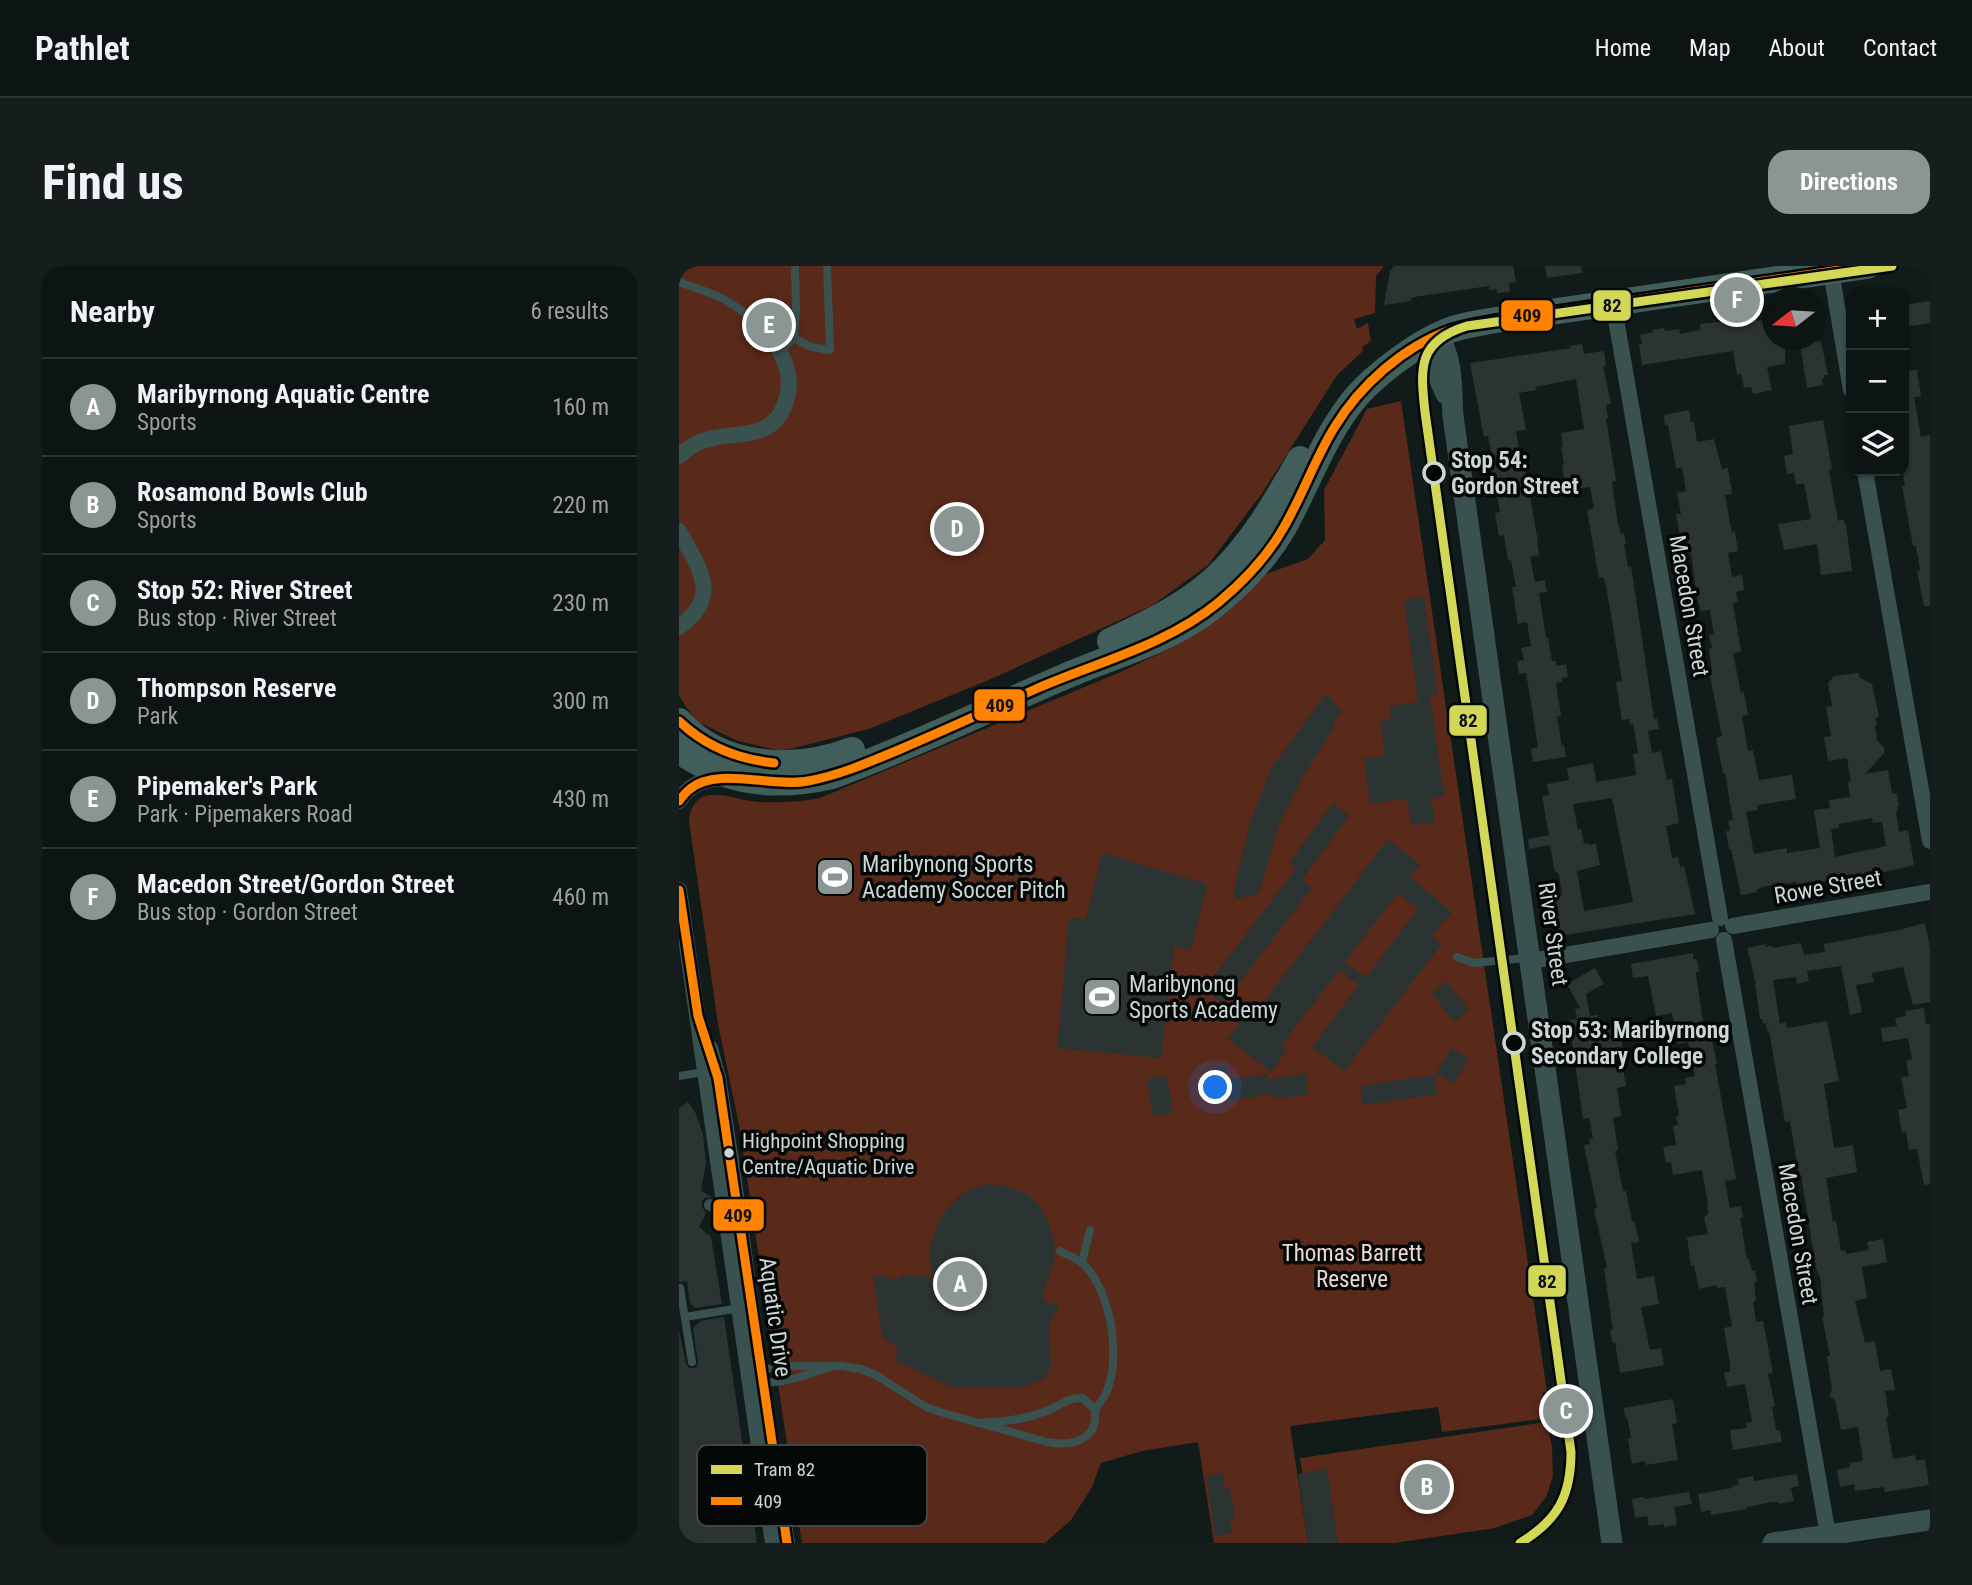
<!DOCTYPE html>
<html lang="en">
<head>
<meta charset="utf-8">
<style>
	:root { --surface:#0d1514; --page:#161e1d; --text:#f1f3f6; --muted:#9a9fa0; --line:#2d3434; --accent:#8a9594 }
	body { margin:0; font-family:"Roboto Condensed",sans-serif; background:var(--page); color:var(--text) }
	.controls { position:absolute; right:21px; top:21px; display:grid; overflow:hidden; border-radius:14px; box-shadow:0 2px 5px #0004 }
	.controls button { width:63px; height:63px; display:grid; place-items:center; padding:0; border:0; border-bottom:2px solid var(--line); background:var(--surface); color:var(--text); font:35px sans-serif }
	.compass { position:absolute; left:1083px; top:21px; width:63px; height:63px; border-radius:50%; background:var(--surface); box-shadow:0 2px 5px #0004; rotate:253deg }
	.you { position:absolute; left:537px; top:822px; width:24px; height:24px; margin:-18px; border:5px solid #fff; border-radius:50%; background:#1a73e8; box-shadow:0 0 0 10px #1a73e833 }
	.badge { display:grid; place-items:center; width:46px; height:46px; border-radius:50%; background:var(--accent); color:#fff; font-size:23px; font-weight:700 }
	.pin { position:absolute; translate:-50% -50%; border:4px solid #fff; box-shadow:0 2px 7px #0006 }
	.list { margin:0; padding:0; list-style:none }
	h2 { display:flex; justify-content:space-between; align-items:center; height:91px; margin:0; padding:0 28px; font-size:30px }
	h2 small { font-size:23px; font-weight:400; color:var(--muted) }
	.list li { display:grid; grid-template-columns:46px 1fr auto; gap:21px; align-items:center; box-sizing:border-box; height:98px; padding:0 28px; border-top:2px solid var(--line) }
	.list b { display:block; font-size:26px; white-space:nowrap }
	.list p { margin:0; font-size:23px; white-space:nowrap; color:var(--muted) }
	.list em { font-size:23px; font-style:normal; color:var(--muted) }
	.icon { flex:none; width:38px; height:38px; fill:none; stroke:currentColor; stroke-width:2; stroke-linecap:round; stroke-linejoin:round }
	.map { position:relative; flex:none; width:1251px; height:1277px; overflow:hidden; border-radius:21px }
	header { display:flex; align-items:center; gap:42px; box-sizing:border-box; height:98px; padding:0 35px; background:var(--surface); border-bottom:2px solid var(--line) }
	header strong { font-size:33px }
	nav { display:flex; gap:38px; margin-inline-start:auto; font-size:24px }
	.intro { display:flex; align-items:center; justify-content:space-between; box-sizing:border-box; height:168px; padding:0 42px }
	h1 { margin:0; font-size:49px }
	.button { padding:18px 32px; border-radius:21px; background:var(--accent); color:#fff; font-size:24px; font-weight:700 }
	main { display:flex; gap:42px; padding:0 42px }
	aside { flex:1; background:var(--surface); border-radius:21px; box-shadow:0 2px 5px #0004 }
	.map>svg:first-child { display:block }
	.green { fill:#59291a }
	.building { fill:#2b3433; fill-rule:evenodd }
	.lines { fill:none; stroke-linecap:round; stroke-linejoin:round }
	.service { stroke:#395250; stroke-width:8 }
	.pedestrian { stroke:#395250; stroke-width:12 }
	.minor { stroke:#395250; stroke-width:16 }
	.tertiary { stroke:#395250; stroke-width:21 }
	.primary { stroke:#415e5b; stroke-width:26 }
	.bus-1-casing { stroke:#030807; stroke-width:14 }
	.bus-1 { stroke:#ff8200; stroke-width:9 }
	.tram-1-casing { stroke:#030807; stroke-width:14 }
	.tram-1 { stroke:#d2d755; stroke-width:9 }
	.stop-dot { fill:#030807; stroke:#cbd6d5; stroke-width:3.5 }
	.bus-dot { fill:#cbd6d5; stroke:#030807; stroke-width:2.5 }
	.labels { text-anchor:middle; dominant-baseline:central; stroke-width:7; stroke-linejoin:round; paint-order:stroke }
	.bus-label { font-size:21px; fill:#cbd6d5; stroke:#030807; text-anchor:start }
	.stop-label { font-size:23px; font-weight:bold; fill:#cbd6d5; stroke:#030807; text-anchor:start }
	.street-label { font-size:23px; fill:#cbd6d5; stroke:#030807 }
	.poi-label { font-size:23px; fill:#cbd6d5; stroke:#030807; text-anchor:start }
	.park-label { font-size:23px; fill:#efd7d0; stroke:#030807 }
	.key { fill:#030807; stroke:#3f4645; stroke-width:2 }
	.key-label { font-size:19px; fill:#cbd6d5 }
	.line-badge { stroke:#030807; stroke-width:2.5 }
	.pale-badge-label { font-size:19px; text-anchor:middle; font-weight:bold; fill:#111 }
</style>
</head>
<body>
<header>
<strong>Pathlet</strong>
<nav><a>Home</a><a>Map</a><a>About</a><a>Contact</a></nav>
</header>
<div class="intro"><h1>Find us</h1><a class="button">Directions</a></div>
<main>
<aside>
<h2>Nearby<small>6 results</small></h2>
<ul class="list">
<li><span class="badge">A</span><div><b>Maribyrnong Aquatic Centre</b><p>Sports</p></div><em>160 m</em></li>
<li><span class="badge">B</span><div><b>Rosamond Bowls Club</b><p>Sports</p></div><em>220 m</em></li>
<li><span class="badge">C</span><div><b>Stop 52: River Street</b><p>Bus stop · River Street</p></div><em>230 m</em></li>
<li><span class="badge">D</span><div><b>Thompson Reserve</b><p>Park</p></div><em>300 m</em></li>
<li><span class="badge">E</span><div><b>Pipemaker's Park</b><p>Park · Pipemakers Road</p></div><em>430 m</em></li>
<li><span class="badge">F</span><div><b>Macedon Street/Gordon Street</b><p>Bus stop · Gordon Street</p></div><em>460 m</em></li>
</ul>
</aside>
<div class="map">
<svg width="1251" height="1277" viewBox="0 0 1251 1277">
	<rect width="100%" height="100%" fill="#111c1a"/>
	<g class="green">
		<path d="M0 0H705L697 10 696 47 675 53 678 63 689 57 692 75 683 81 684 85 658 109 584 226 529 299 474 339 312 413 190 463 103 485 59 475 17 455 0 430Z"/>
		<path d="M722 135 868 1126 863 1127 871 1152 763 1166 759 1141 611 1160 629 1277H535L519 1176 463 1185 422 1197 413 1221 392 1254 366 1277H123L60 859 39 758 10 555C11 546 13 537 22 532 37 523 63 536 81 536 101 537 121 536 141 532L444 405 492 382 516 369 537 353 587 308 629 293 646 274 645 224 688 143Z"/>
		<path d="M868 1156 873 1181 874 1210 867 1231 853 1249 816 1262 716 1277H634L621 1192Z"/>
	</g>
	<g class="building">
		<path d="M715 0H834L837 16 830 17 831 26 818 27V23L810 24V20L735 31 732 33V35L705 39 711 5Z"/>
		<path d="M866 0H902L903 7 868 12Z"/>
		<path d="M1251 35V57L1225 61V39Z"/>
		<path d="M1071 48 1072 52 1077 51 1078 55 1094 52V74H1106V98L1088 101 1093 124 1074 128 1072 121 1065 122 1062 108 1058 109 1054 85 963 99 960 78H963L961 69 974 66V64L985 62 986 65 1000 63 1001 68 1022 64 1021 58 1055 54 1054 51Z"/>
		<path d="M1142 75 1149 109H1145V112L1143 113 1144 119 1128 122 1121 78Z"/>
		<path d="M903 78 905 88 925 85 927 99 924 100 932 138 927 139 929 152H927L937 215 933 216 939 258 942 268 945 267 947 278H945L949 301 952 300 972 433 975 453 978 452 980 463 969 465 973 487 982 485 988 514 993 513 1000 557 987 560 993 592 999 591 1001 601 1005 600 1016 648 880 670 873 631 883 629 880 608 878 606H876L871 579 850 583 849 573 870 569 863 530 870 529 868 518 890 514 888 502 914 497 917 516 957 509 954 488 959 487 954 457 951 458 950 453 943 454 937 416 943 415 933 355 926 315 924 311 920 312 908 244 915 242 911 221 887 224 883 199H885L882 181H884L882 167 905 163 897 113 856 121 857 124 840 127 847 164 837 165 844 206H847L859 276H858L860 289 851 291 856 316 866 314 868 326 860 327 867 372H869L873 395H877L878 400 887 398 889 411 883 412V416L877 417 882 450 878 451 883 480 885 479 887 491 854 496 852 483 859 481 850 424 847 407 840 408 838 395 845 394 842 382 852 380 848 356 839 358 833 321H837L832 294H829L825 269 820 270 816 247 821 246 812 196 814 195 809 170 805 171 791 97 892 82 891 80ZM933 532 954 636 905 645 898 605 921 599 917 578 910 579 909 577 905 578 902 563 899 564 894 538Z"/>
		<path d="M1225 104H1238L1242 130 1235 131 1242 171 1251 169V340H1245L1238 305 1241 304 1237 280H1234L1223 220H1226L1224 207Z"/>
		<path d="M1010 144 1012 156H1015L1018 176 1035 173 1043 203 1049 202 1053 228 1046 229 1053 267 1056 266 1059 285 1049 287 1053 311 1063 309 1065 324 1057 326 1059 336 1054 337 1062 386 1054 387 1062 427 1065 426 1069 449 1063 450 1069 485 1074 484 1080 514 1113 509 1117 533 1078 539 1079 544 1067 546 1075 588 1108 582V587L1141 582 1135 544 1151 542 1150 534 1171 531 1169 516H1172L1168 492 1149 495 1145 471 1152 470 1147 441 1153 440 1149 417 1155 410 1180 407V411L1193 418 1200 451 1196 452 1198 459H1196L1198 475 1205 481V487L1186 508 1209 504 1213 527 1218 528 1220 540 1218 541 1219 545H1217L1220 566 1229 564 1235 599 1206 606 1184 610V608L1151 615 1118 619 1117 616 1082 621 1083 622 1078 623V626L1062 629 1052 583H1050L1047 565H1051L1049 555 1054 554 1046 507 1044 508 1037 472 1043 470 1030 405 1033 404 1030 383 1033 382 1030 369H1035L1031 344 1022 345 1018 332 1012 287 1009 288 1007 270 1001 271 997 248H1002L998 227 1007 225 1003 201 997 202 989 159H986L985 149ZM1193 552 1194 557 1203 556 1207 580 1156 591 1152 563 1160 562V558Z"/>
		<path d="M1144 154 1153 203 1150 204 1159 255 1164 253 1167 259 1173 305 1142 309 1138 278 1105 284 1099 258 1132 253 1125 217 1117 219 1115 207 1108 208 1105 190 1114 188 1110 160Z"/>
		<path d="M745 331 759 428 751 429 765 530 752 532 756 556 732 559 728 533 691 538 685 492 706 490 701 455 712 454 711 440 739 436 725 334Z"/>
		<path d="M645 430 652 431 656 439 663 444 653 458 656 460 624 510 600 558 580 627 559 633 554 627 572 554 592 503Z"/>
		<path d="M654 537 670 550 623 614 633 622 544 738 525 723 617 603 610 597Z"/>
		<path d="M709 573 741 598 731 611 773 646 753 670 763 678 665 805 633 781 680 719 660 704 602 780 608 784 592 806 549 773 565 751 570 755ZM719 627 739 643 687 711 666 696Z"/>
		<path d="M423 587 528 618 512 684 495 680 482 792 378 782 390 652 407 653Z"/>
		<path d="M1246 657 1251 682V736L1234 739 1224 701 1193 707 1195 716 1177 719 1183 746 1171 749 1162 700 1128 705 1130 715 1118 718 1117 711 1094 714 1101 758 1107 756 1108 762 1148 755 1160 815 1145 818 1155 882 1174 879 1178 906 1147 912 1154 956 1157 955 1162 985 1166 984 1167 988 1190 984 1188 976 1204 973 1208 996 1183 1001 1188 1032 1176 1035 1186 1077 1196 1075 1201 1105 1212 1103 1216 1124 1206 1125 1210 1151H1207L1214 1193 1236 1189 1237 1195 1246 1193 1250 1219 1206 1226 1205 1221 1176 1225 1175 1218 1161 1221 1158 1204 1171 1201V1197L1184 1195 1179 1161 1162 1164 1156 1134 1150 1130 1153 1124 1148 1090H1151L1143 1051H1145L1141 1009H1140L1137 1002 1122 909 1120 910 1111 855 1106 856 1090 765H1088L1087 757 1084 758 1083 753H1081L1076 718H1077L1068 682 1087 678V681L1093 680 1094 682 1122 677 1125 689 1146 686 1145 678 1220 664Z"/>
		<path d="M1014 687V693H1018L1020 705 1017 706V709L1025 762 1030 761 1038 797 1036 798 1037 804 1057 913 1046 915 1051 942 1062 940 1064 951 1061 952 1068 993H1070L1073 1005H1076L1078 1016H1075L1077 1035 1074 1036 1077 1056 1084 1055 1094 1107 1089 1108 1096 1140 1093 1141 1097 1164H1101L1103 1176 1054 1184 1051 1164 1068 1162 1067 1157 1073 1156 1066 1118 1048 1121 1045 1106H1051V1098L1045 1062 1053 1060 1046 1021 1038 1022V1019L1020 1023 1015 999 1012 1000 1008 971 1029 968 1025 952 1029 947 1028 939H1029L1023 904 994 909 992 896 987 897 984 881 997 879 994 860 999 859 997 850H1000L995 820 1007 818 1006 812 1016 810 1009 776 999 778 993 747 977 750 969 710 954 712 952 698Z"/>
		<path d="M916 702 925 718 907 728 911 750 919 749 921 763 940 760 944 785 941 786 947 820 938 822 942 850 934 852 939 884 936 885 944 925H947L953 955 956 957 960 976 952 977 958 1013 975 1010 980 1038 962 1041 971 1084 982 1082 985 1099 941 1107 936 1076H933L931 1064H934L925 1003 928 1002 915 943 918 942 905 879 911 878 910 873 914 872 910 852 904 853 890 754 898 753 896 743 901 742 888 718Z"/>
		<path d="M768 715 790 744 775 756 753 727Z"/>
		<path d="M1245 742 1247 758H1251V918L1245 919 1238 883 1230 884 1227 866 1223 867 1219 844 1228 842 1222 811 1230 810 1227 795 1233 793 1229 772 1204 776 1202 762 1218 760 1216 752 1227 750 1226 745Z"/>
		<path d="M773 782 790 793 774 818 757 807Z"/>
		<path d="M547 801 548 814 590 808 585 814 627 808 630 828 595 833 594 828 530 837 526 804Z"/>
		<path d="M756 809 758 828 684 839 681 820Z"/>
		<path d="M488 810 494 847 474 850 468 813Z"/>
		<path d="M9 836 16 846 24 868 27 897 22 925 34 931 26 932 23 935V941L27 947 20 961 32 971 43 1038 17 1042 11 1038 8 1015 0 1016V842Z"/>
		<path d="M309 918 328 920 349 929 360 939 369 955 375 973 376 989 372 1006 365 1023V1035L380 1040 370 1060 372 1102 365 1113 343 1121 275 1122 216 1094 219 1083 203 1070 194 1008 218 1014 220 1009 254 1011 251 994V980L260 955 269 942 282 928 294 922Z"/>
		<path d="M45 1051 78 1277H0V1064L7 1098 10 1102H15L18 1101 19 1096 14 1062 21 1055Z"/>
		<path d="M994 1133 998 1157 993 1158 999 1194 967 1199 966 1195 953 1198 949 1173 952 1172 949 1154 946 1150 945 1142Z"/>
		<path d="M648 1203 659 1277H629L619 1208Z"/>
		<path d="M544 1207 546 1223 551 1222 556 1254H551L553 1267 536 1270 527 1210Z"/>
		<path d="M1118 1208 1120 1220 1112 1222 1115 1235 1099 1238V1236H1092L1068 1241V1243L1032 1249 1031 1244 1022 1246 1019 1228 1053 1222V1220L1060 1219 1058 1213 1074 1210 1075 1215Z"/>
		<path d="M1010 1226 1013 1238 995 1241 998 1259 985 1261V1258L970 1260 968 1250 956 1252 953 1233 965 1231 966 1233Z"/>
	</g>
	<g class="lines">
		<g class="service">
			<path d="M0 16C15 22 32 26 46 34 69 46 86 66 101 86L115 72 117 42 116 0"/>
			<path d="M115 72 132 81 151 84 148 0"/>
			<path d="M778 691 795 697 848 692"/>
			<path d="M0 810 25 806"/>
			<path d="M381 985C388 989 398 992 404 998 432 1024 442 1090 428 1125 425 1132 420 1138 416 1144"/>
			<path d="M403 996 411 964"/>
			<path d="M1 1022 13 1096"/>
			<path d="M6 1051 61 1042"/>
			<path d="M79 1104 111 1100H162L182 1103 197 1109 247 1141 261 1146 368 1176C393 1181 419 1174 416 1144L404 1132C389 1131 381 1140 367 1145 346 1154 322 1156 299 1157"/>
			<path d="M79 1115C98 1121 132 1107 151 1101"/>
		</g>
		<path class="pedestrian" d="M31 939 46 945"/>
		<g class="minor">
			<path d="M1152 5 1172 124"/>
			<path d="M934 36 1041 652"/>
			<path d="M0 190C7 184 14 178 23 175 54 164 92 177 106 138 113 119 110 104 101 86"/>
			<path d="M1186 205 1251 575"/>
			<path d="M0 265C19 301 44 330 0 361"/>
			<path d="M0 535C11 518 25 513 45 512"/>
			<path d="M0 624 94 1277"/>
			<path d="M1054 660 1251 626"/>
			<path d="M1045 674 1149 1269"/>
			<path d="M852 695 1032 664"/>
			<path d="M31 782 39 812 53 901 82 1112"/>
			<path d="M86 1138 108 1277"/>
		</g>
		<g class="tertiary">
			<path d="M758 70C775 91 772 124 774 150L933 1277"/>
			<path d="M744 78 747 90 758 107 767 128"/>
			<path d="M1094 1277 1251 1254"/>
		</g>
		<g class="primary">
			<path d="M431 375C467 358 504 341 533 315 571 281 596 237 621 193"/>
			<path d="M0 455C43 503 116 506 173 484"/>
			<path d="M0 485C49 518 96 523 153 510 233 481 309 443 387 410 435 389 489 376 531 343 559 321 587 292 605 261 629 218 645 169 677 131 697 108 737 78 766 66 782 59 801 57 817 54L1188 0"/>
		</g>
		<defs>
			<g id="bus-1">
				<path d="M0 455C27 481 58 493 95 497"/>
				<path d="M0 535C3 531 7 526 11 523 38 500 93 522 129 515 162 509 193 495 224 482 269 463 314 442 359 422 419 396 488 379 540 336 565 315 589 290 605 261 624 228 636 193 655 162 681 119 724 81 771 64 786 59 801 57 817 54L1188 0"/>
				<path d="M0 624 19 750 39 812 108 1277"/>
			</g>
		</defs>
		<use href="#bus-1" class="bus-1-casing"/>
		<use href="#bus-1" class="bus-1"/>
		<defs>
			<path id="tram-1" d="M841 1277C879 1254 892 1230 892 1186L746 146C741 101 739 75 788 60L1213 0"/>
		</defs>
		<use href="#tram-1" class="tram-1-casing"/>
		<use href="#tram-1" class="tram-1"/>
	</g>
	<defs>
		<symbol id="stadium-square" viewBox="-11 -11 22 22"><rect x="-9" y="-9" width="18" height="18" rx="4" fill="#8a9594" stroke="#030807"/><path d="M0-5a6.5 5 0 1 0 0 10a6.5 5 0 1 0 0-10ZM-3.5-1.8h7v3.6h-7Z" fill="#fff"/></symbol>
	</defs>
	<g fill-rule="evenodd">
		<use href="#stadium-square" x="134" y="589" width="44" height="44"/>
		<use href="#stadium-square" x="401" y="709" width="44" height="44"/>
	</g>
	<g class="stop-dot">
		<circle cx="755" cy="207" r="10"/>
		<circle cx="835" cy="777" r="10"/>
	</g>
	<circle class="bus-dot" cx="50" cy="887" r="6"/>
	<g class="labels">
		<g class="bus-label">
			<text x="63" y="875">Highpoint Shopping<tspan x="63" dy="26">Centre/Aquatic Drive</tspan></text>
		</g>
		<g class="stop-label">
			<text x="772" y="194">Stop 54:<tspan x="772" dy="26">Gordon Street</tspan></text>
			<text x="852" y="764">Stop 53: Maribyrnong<tspan x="852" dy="26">Secondary College</tspan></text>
		</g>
		<g class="street-label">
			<text transform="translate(1010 340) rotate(80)">Macedon Street</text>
			<text transform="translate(1149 621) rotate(-10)">Rowe Street</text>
			<text transform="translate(874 668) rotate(82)">River Street</text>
			<text transform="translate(1119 968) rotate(80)">Macedon Street</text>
			<text transform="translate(96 1051) rotate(82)">Aquatic Drive</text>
		</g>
		<g class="poi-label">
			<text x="183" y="598">Maribynong Sports<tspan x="183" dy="26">Academy Soccer Pitch</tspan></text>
			<text x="450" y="718">Maribynong<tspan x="450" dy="26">Sports Academy</tspan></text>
		</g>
		<g class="park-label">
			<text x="673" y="987">Thomas Barrett<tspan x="673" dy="26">Reserve</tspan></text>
		</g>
	</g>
	<rect x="18" y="1179" width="230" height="81" rx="10" class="key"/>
	<rect x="32" y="1199" width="31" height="9" fill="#d2d755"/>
	<rect x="32" y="1231" width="31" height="8" fill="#ff8200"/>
	<g class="key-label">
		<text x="75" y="1210">Tram 82</text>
		<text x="75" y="1242">409</text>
	</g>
	<g class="line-badge">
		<rect x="913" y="23" width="40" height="33" rx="7" fill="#d2d755"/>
		<rect x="821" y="33" width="54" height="33" rx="7" fill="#ff8200"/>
		<rect x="294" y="422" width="53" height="34" rx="7" fill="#ff8200"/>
		<rect x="769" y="438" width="40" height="33" rx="7" fill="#d2d755"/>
		<rect x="33" y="932" width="53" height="34" rx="7" fill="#ff8200"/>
		<rect x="848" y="998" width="40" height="34" rx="7" fill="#d2d755"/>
	</g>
	<g class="pale-badge-label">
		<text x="933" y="46">82</text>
		<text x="848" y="56">409</text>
		<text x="321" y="446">409</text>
		<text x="789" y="461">82</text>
		<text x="59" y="956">409</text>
		<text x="868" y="1022">82</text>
	</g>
</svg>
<div class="controls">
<button>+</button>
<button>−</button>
<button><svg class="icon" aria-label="layers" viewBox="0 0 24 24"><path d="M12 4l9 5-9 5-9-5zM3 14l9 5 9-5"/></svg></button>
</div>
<svg class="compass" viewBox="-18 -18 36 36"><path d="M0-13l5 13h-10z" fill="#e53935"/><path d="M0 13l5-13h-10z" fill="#9a9fa0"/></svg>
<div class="you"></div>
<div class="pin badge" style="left:281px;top:1018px">A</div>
<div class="pin badge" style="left:748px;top:1221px">B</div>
<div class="pin badge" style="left:887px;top:1145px">C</div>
<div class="pin badge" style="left:278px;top:263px">D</div>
<div class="pin badge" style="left:90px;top:59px">E</div>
<div class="pin badge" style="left:1058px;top:34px">F</div>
</div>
</main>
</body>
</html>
